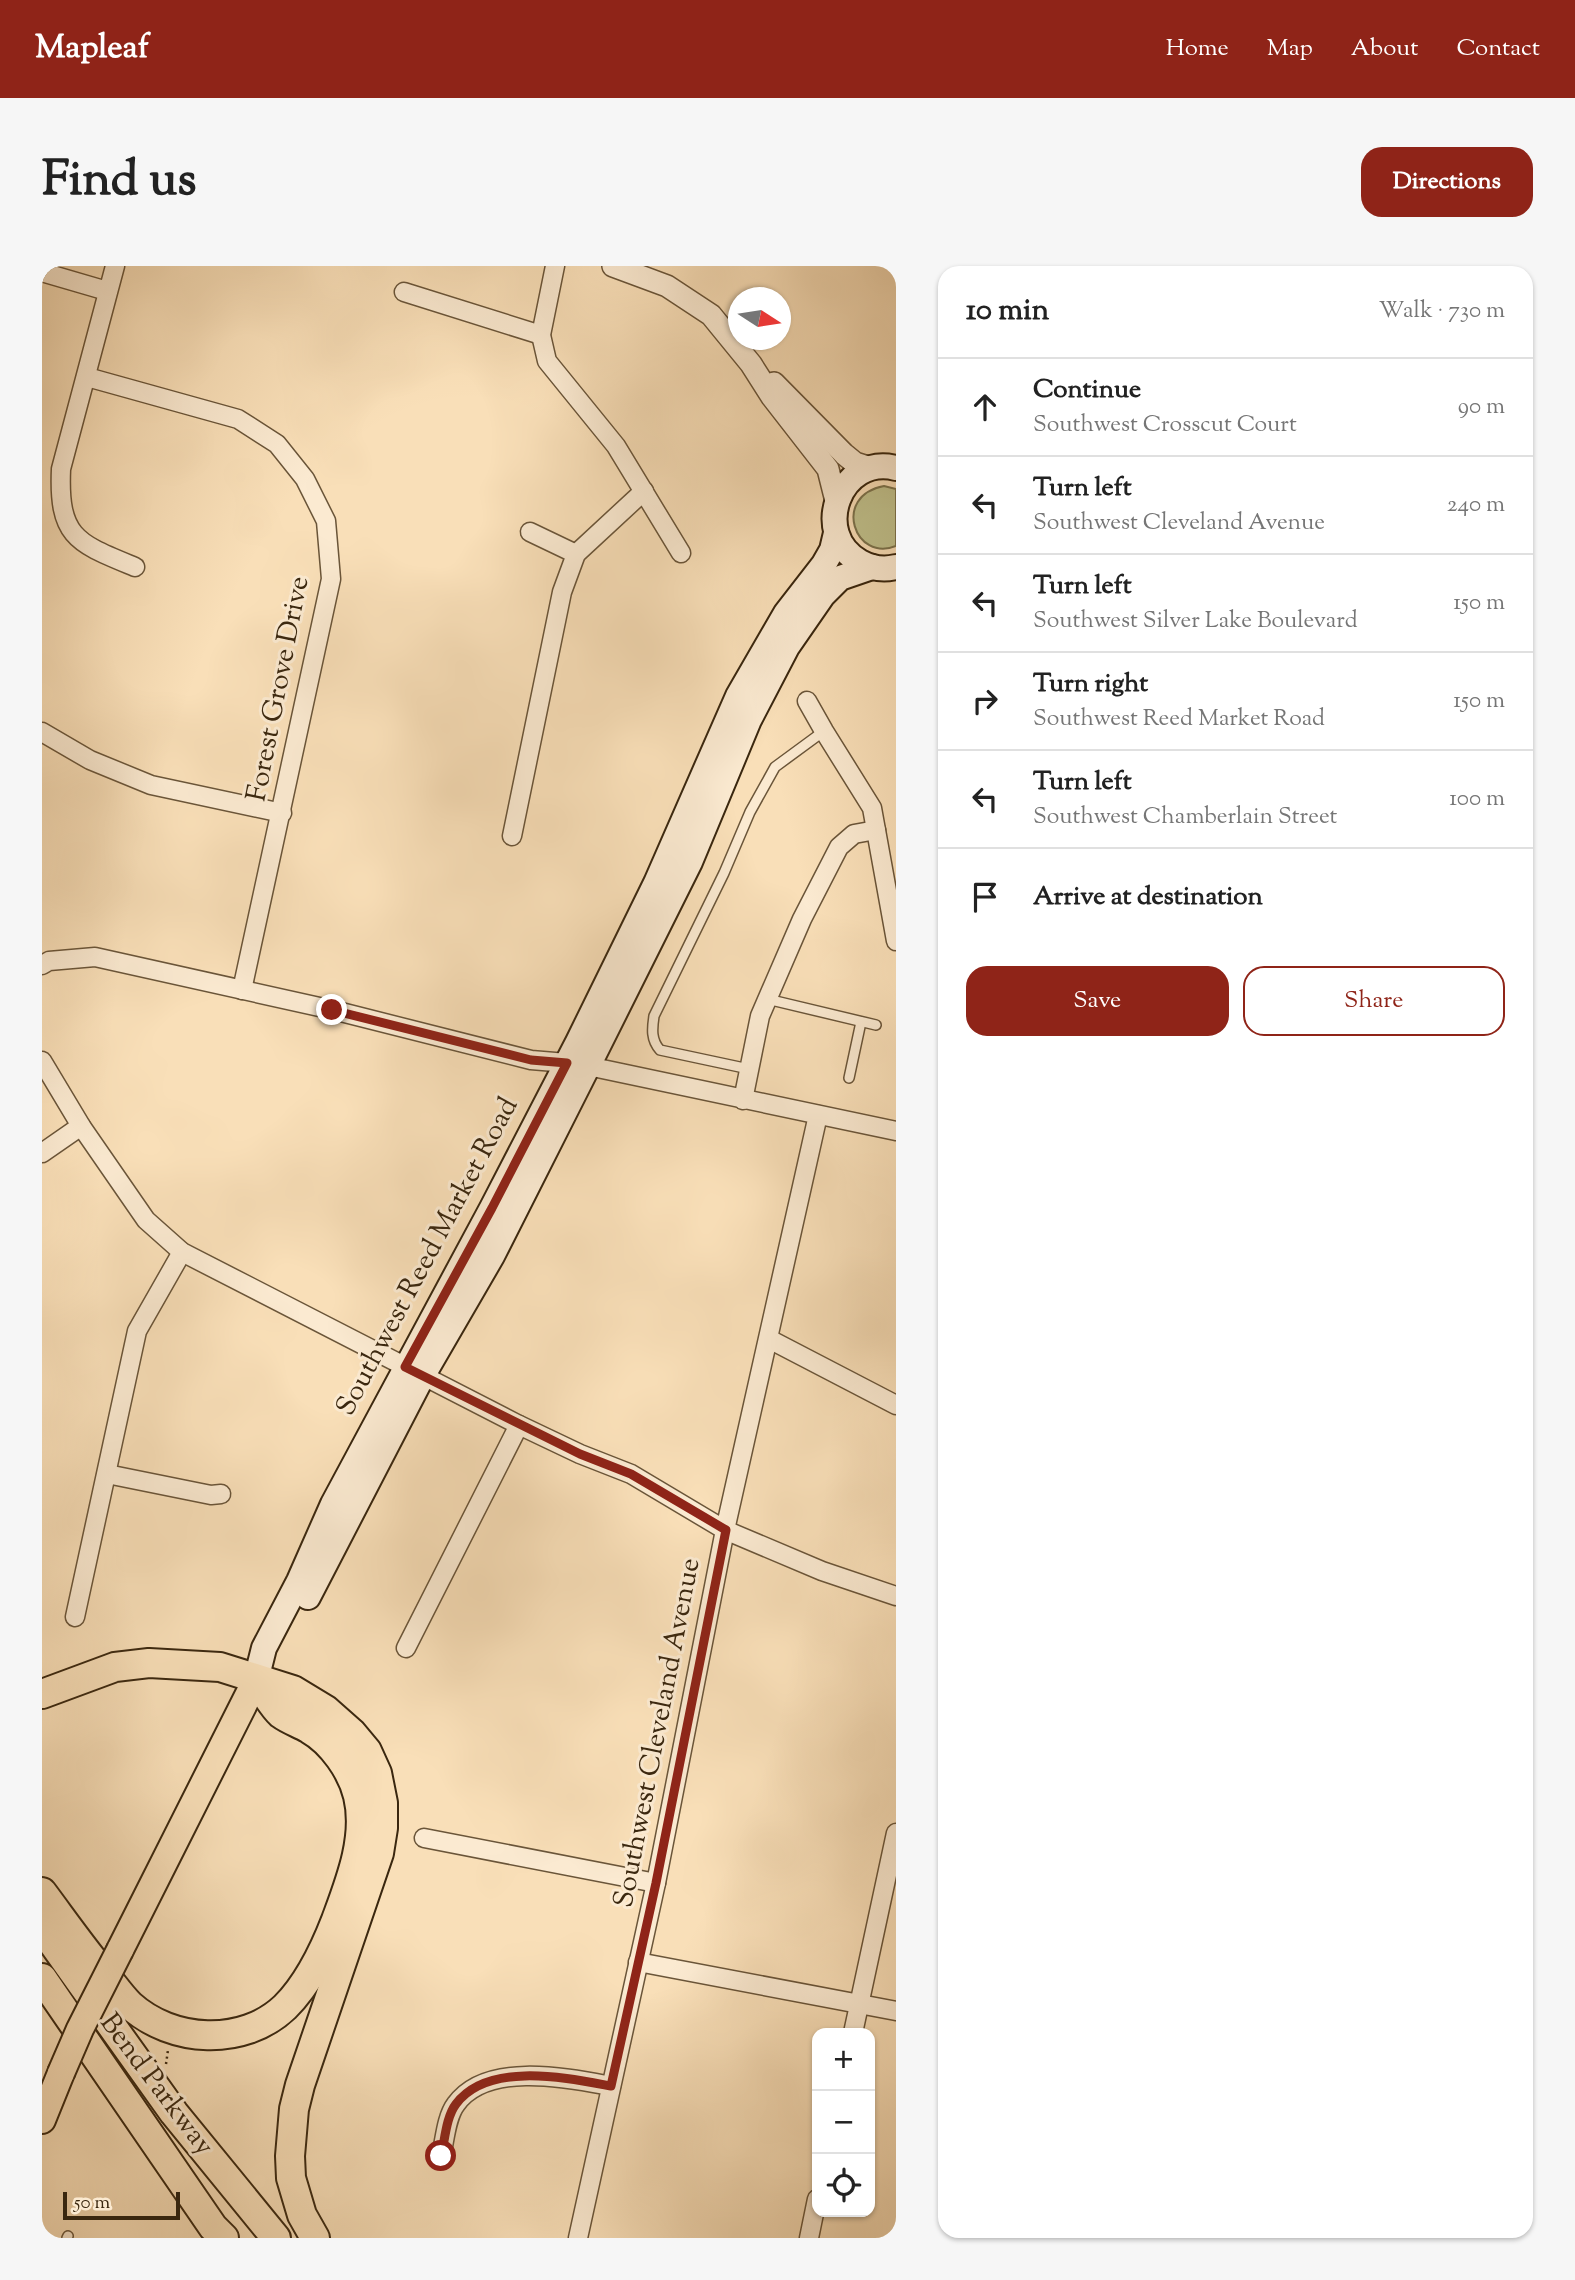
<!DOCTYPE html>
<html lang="en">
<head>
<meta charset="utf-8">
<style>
	:root { --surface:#fff; --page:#f6f6f6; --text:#222; --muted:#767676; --line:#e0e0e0; --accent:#8f2418 }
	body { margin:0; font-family:"Sorts Mill Goudy",serif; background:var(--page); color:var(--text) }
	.controls { position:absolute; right:21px; bottom:21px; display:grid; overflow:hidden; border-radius:14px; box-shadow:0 2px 5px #0004 }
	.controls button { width:63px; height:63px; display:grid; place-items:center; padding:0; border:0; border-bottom:2px solid var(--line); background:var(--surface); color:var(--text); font:35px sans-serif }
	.compass { position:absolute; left:686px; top:21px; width:63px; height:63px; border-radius:50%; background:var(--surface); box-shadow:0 2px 5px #0004; rotate:102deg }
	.scale { position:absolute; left:21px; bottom:18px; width:117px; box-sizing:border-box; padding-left:7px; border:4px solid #3a270f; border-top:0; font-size:19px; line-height:24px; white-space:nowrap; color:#3a270f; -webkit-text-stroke:5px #fbead1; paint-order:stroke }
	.stop { position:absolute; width:21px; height:21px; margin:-16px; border:5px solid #8f2418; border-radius:50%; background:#fff }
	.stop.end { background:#8f2418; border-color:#fff; box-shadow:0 2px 7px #0008 }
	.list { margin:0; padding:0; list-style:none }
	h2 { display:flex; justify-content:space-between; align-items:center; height:91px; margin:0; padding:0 28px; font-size:30px }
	h2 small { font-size:23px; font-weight:400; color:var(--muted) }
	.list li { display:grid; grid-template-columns:46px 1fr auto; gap:21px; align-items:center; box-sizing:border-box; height:98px; padding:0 28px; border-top:2px solid var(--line) }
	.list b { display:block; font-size:26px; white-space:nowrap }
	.list p { margin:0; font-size:23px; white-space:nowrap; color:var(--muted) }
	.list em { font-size:23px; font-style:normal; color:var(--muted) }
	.actions { display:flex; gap:14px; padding:21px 28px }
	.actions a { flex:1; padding:16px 0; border:2px solid var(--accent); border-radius:21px; text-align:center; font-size:24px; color:var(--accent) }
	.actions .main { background:var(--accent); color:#fff }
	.icon { flex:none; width:38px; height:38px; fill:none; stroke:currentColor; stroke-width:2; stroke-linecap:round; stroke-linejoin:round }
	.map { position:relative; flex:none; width:854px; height:1972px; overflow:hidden; border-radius:21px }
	header { display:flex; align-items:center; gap:42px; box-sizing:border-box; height:98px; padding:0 35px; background:var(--accent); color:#fff }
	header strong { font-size:33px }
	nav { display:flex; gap:38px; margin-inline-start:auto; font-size:24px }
	.intro { display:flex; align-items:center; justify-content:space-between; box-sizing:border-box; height:168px; padding:0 42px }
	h1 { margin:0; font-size:49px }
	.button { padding:18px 32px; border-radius:21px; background:var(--accent); color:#fff; font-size:24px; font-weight:700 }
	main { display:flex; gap:42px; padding:0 42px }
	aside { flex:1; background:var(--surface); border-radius:21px; box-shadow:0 2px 5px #0004 }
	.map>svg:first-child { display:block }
	.green { fill:#c0c18d; stroke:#7d744e; stroke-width:2 }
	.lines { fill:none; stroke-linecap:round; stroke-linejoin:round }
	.service-casing { stroke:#6a5539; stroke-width:12 }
	.minor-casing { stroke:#6a5539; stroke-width:21 }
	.tertiary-casing { stroke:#6a5539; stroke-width:24 }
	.secondary-casing { stroke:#3a270f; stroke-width:28 }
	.primary-casing { stroke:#3a270f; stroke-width:30 }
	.trunk-casing { stroke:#3a270f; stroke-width:32 }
	.path { stroke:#3a270f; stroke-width:2.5; stroke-dasharray:2 3.5; stroke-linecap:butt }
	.service { stroke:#fbead1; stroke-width:9 }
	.minor { stroke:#fbead1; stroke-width:18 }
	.tertiary { stroke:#fbead1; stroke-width:21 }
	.secondary { stroke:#fbead1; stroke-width:24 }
	.primary { stroke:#f9dfb8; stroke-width:26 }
	.trunk { stroke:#f9dfb8; stroke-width:28 }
	.primary-bridge-casing { stroke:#3a270f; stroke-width:30; stroke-linecap:butt }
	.primary-bridge { stroke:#f9dfb8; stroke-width:26 }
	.route { stroke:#8f2418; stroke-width:9 }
	.labels { text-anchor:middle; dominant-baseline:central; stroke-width:6; stroke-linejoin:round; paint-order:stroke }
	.street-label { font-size:28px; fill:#3a270f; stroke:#fbead1 }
</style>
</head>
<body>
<header>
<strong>Mapleaf</strong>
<nav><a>Home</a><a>Map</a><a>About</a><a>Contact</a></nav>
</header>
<div class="intro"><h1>Find us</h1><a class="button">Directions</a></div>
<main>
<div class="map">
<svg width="854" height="1972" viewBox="0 0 854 1972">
	<rect width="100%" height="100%" fill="#f9dfb8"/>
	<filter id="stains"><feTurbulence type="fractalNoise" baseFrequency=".00286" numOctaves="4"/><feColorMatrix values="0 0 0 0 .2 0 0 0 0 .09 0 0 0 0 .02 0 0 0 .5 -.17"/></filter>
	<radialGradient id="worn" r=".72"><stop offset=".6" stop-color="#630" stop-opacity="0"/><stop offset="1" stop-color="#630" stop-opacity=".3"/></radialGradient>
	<path class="green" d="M842 220 854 223V280C813 297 789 230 842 220Z"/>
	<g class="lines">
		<defs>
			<g id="service">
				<path d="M725 733 834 759"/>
				<path d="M707 803 618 784C609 774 610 763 612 750L682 607 708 546 733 501 782 465"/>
				<path d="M807 812 819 756"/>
				<path d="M25 1972 26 1970"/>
			</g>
			<g id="minor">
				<path d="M73 0 19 203C16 272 35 277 93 301"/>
				<path d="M513 0 499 69 505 95 574 180 639 287"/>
				<path d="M0 6 65 25"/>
				<path d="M362 26 499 69"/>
				<path d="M45 111 196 153 235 178 263 213 284 255 289 313 200 724"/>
				<path d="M488 266 534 288"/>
				<path d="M765 435 782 465 830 542 854 675"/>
				<path d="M0 466 48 494 109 519 240 547"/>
				<path d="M470 570 520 326 534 288 602 225"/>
				<path d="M0 699 7 695 53 691 291 744 489 794 525 797"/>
				<path d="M0 795 39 860 104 954 140 986 477 1159 538 1188 589 1208 683 1264 780 1305 854 1330"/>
				<path d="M546 800 854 865"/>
				<path d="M701 834 718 750 760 653 797 581 812 568 834 564"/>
				<path d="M0 887 39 860"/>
				<path d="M727 1073 854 1139"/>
				<path d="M65 1208 169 1229 179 1228"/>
				<path d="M33 1351 95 1065 140 986"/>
				<path d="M364 1382 477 1159"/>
				<path d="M382 1572 614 1617"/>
				<path d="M596 1696 854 1745"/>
				<path d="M811 1767 854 1567"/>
				<path d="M399 1890C403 1874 404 1851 414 1838 445 1795 526 1812 569 1820"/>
				<path d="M536 1972 614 1617 683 1264 776 849"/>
				<path d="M767 1972 775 1933"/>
			</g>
			<g id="tertiary">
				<path d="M571 0 625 20 669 49 709 98 730 131 786 203 794 235"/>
				<path d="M732 117 802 188 813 197 829 202"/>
			</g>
			<g id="secondary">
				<path d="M854 202C798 188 768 268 818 296 829 302 842 304 854 301"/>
				<path d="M266 1331 381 1109 450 990 546 800 648 596 707 454 745 381 781 329 798 312 830 301"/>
				<path d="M214 1414 222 1382 257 1315 291 1238 450 942 536 776 614 617 696 430 744 347 782 298 790 284 794 267"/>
			</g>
			<g id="primary">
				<path d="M78 1684 214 1414"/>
				<path d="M0 1854 19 1807"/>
			</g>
			<g id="trunk">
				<path d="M0 1428 73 1401 107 1397 178 1401 251 1424 284 1444 310 1467 325 1485 335 1507 341 1537V1562L337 1587 258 1819 252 1843 248 1890 249 1912 260 1949 273 1972"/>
				<path d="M0 1626C21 1654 41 1683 64 1710 72 1720 79 1730 88 1739 130 1777 201 1781 243 1741 267 1717 282 1685 294 1654 308 1616 326 1571 316 1530 310 1505 290 1476 267 1463 259 1458 247 1454 239 1448 229 1439 222 1424 214 1414"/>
				<path d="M0 1662 132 1847 234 1972"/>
				<path d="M0 1712 171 1961 182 1972"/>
			</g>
		</defs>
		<use href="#service" class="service-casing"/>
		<use href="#minor" class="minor-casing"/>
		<use href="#tertiary" class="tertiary-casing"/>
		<use href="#secondary" class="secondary-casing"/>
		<use href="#primary" class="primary-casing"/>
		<use href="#trunk" class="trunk-casing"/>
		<path class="path" d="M124 1798 126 1784"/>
		<use href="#service" class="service"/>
		<use href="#minor" class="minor"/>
		<use href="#tertiary" class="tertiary"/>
		<use href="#secondary" class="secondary"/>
		<use href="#primary" class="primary"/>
		<use href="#trunk" class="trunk"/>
		<defs>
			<path id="primary-bridge" d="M19 1807 38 1763 78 1684"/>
		</defs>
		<use href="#primary-bridge" class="primary-bridge-casing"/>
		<use href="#primary-bridge" class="primary-bridge"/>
	</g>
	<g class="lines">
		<path class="route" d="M290 744 489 794 525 797 450 942 363 1101 538 1188 589 1208 684 1264 614 1617 569 1820C525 1812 446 1795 414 1838 404 1851 403 1874 399 1890"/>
	</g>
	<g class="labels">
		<g class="street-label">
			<text transform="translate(237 423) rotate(-79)">Forest Grove Drive</text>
			<text transform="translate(386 991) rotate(-62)">Southwest Reed Market Road</text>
			<text transform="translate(616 1467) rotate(-79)">Southwest Cleveland Avenue</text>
			<text transform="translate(114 1819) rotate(53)">Bend Parkway</text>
		</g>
	</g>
	<rect width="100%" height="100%" filter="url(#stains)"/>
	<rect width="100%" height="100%" fill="url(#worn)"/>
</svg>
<div class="controls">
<button>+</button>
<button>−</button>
<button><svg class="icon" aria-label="locate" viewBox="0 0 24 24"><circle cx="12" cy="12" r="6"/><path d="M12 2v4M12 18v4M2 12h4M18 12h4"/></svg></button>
</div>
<svg class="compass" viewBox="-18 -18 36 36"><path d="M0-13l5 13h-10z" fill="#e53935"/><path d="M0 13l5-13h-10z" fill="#767676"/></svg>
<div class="scale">50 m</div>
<div class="stop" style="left:399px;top:1890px"></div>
<div class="stop end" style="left:290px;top:744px"></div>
</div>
<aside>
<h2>10 min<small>Walk · 730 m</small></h2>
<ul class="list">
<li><svg class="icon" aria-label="ahead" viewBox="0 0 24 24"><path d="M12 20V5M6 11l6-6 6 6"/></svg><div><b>Continue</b><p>Southwest Crosscut Court</p></div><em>90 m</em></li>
<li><svg class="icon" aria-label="left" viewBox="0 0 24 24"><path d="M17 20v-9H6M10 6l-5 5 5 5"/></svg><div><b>Turn left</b><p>Southwest Cleveland Avenue</p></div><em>240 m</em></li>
<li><svg class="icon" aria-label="left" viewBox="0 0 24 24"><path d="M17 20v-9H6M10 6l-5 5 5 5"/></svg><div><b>Turn left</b><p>Southwest Silver Lake Boulevard</p></div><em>150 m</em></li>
<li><svg class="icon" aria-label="right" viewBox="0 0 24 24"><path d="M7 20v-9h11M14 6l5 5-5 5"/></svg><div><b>Turn right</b><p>Southwest Reed Market Road</p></div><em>150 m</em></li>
<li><svg class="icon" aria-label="left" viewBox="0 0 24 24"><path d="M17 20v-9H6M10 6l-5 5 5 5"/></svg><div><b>Turn left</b><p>Southwest Chamberlain Street</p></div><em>100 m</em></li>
<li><svg class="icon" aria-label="arrive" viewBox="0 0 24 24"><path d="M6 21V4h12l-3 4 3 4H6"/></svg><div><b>Arrive at destination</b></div></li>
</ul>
<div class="actions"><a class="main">Save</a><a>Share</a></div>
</aside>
</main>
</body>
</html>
